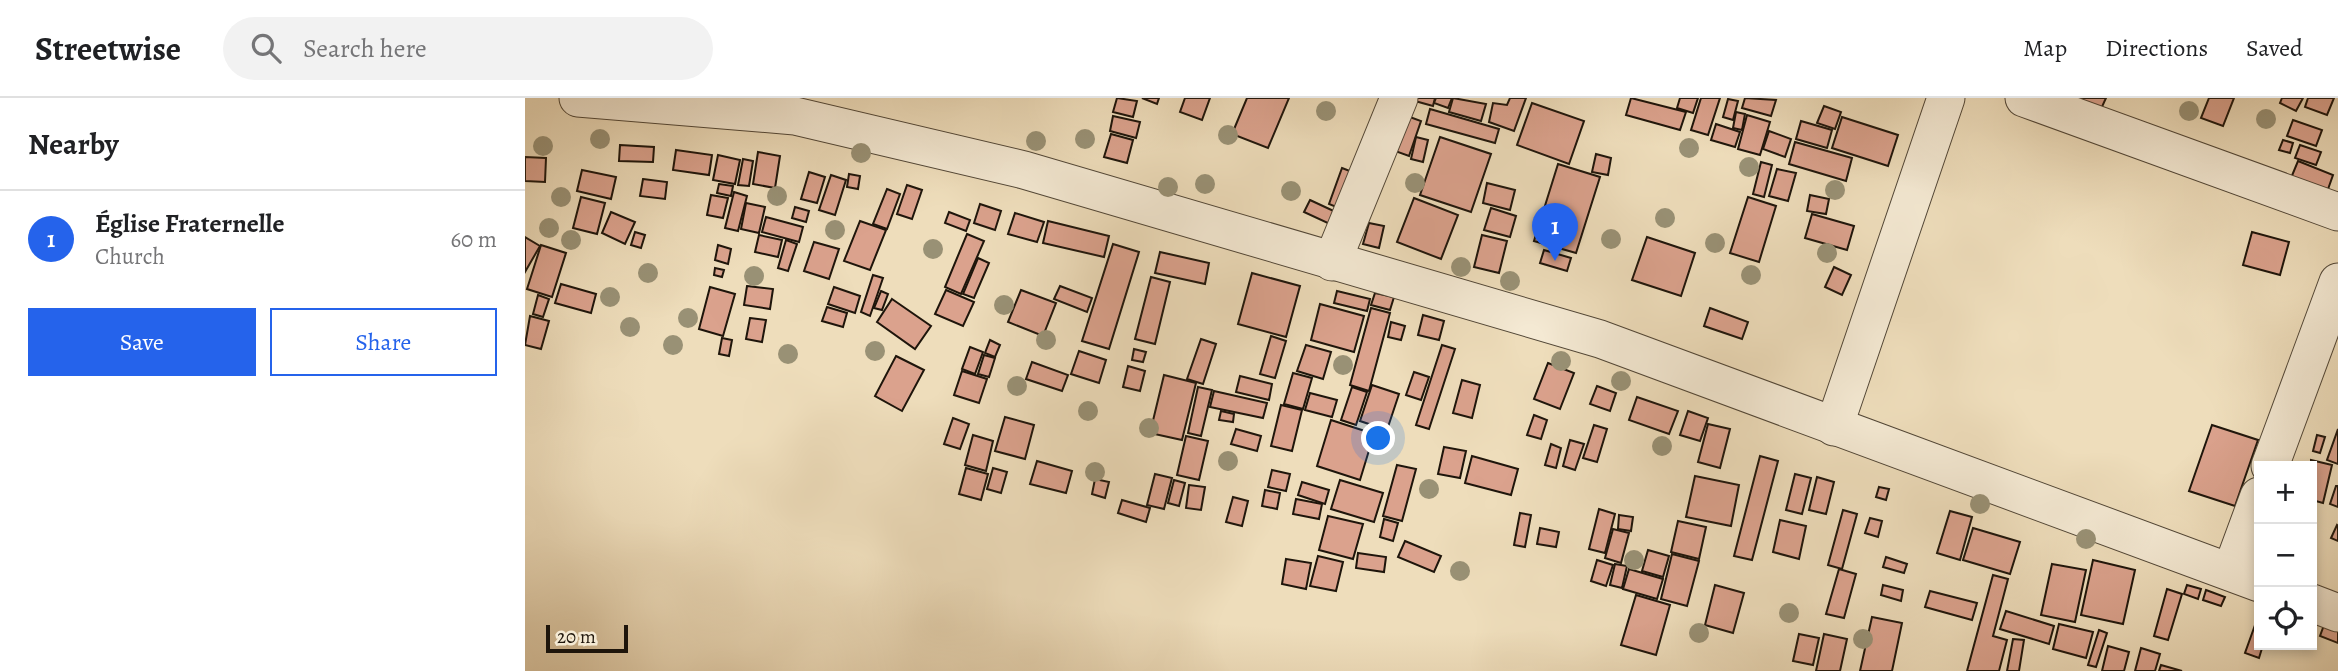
<!DOCTYPE html>
<html lang="en">
<head>
<meta charset="utf-8">
<style>
	:root { --surface:#fff; --page:#f2f2f2; --text:#202124; --muted:#757577; --line:#e0e0e0; --accent:#2563eb }
	body { margin:0; font-family:Alegreya,serif; background:var(--page); color:var(--text) }
	.controls { position:absolute; right:21px; bottom:21px; display:grid; overflow:hidden; border-radius:0px; box-shadow:0 4px 10px #0003 }
	.controls button { width:63px; height:63px; display:grid; place-items:center; padding:0; border:0; border-bottom:2px solid var(--line); background:var(--surface); color:var(--text); font:35px sans-serif }
	.scale { position:absolute; left:21px; bottom:18px; width:82px; box-sizing:border-box; padding-left:7px; border:4px solid #1e150b; border-top:0; font-size:19px; line-height:24px; white-space:nowrap; color:#1e150b; -webkit-text-stroke:5px #f4e9d3; paint-order:stroke }
	.you { position:absolute; left:854px; top:341px; width:24px; height:24px; margin:-18px; border:5px solid #fff; border-radius:50%; background:#1a73e8; box-shadow:0 0 0 10px #1a73e833 }
	.badge { display:grid; place-items:center; width:46px; height:46px; border-radius:50%; background:var(--accent); color:#fff; font-size:23px; font-weight:700 }
	.pin { position:absolute; translate:-50% -58px; filter:drop-shadow(0 2px 4px #0008) }
	.pin::after { content:''; position:absolute; top:37px; width:24px; height:21px; background:inherit; clip-path:polygon(0 0,100% 0,50% 100%) }
	.list { margin:0; padding:0; list-style:none }
	h2 { display:flex; justify-content:space-between; align-items:center; height:91px; margin:0; padding:0 28px; font-size:30px }
	h2 small { font-size:23px; font-weight:400; color:var(--muted) }
	.list li { display:grid; grid-template-columns:46px 1fr auto; gap:21px; align-items:center; box-sizing:border-box; height:98px; padding:0 28px; border-top:2px solid var(--line) }
	.list b { display:block; font-size:26px; white-space:nowrap }
	.list p { margin:0; font-size:23px; white-space:nowrap; color:var(--muted) }
	.list em { font-size:23px; font-style:normal; color:var(--muted) }
	.actions { display:flex; gap:14px; padding:21px 28px }
	.actions a { flex:1; padding:16px 0; border:2px solid var(--accent); border-radius:0px; text-align:center; font-size:24px; color:var(--accent) }
	.actions .main { background:var(--accent); color:#fff }
	.icon { flex:none; width:38px; height:38px; fill:none; stroke:currentColor; stroke-width:2; stroke-linecap:round; stroke-linejoin:round }
	.map { position:relative; flex:none; width:1813px; height:573px; overflow:hidden }
	header { display:flex; align-items:center; gap:42px; box-sizing:border-box; height:98px; padding:0 35px; background:var(--surface); border-bottom:2px solid var(--line) }
	header strong { font-size:33px }
	nav { display:flex; gap:38px; margin-inline-start:auto; font-size:24px }
	.search { width:490px; height:63px; background:var(--page); display:flex; align-items:center; gap:18px; box-sizing:border-box; padding:0 24px; border-radius:38px; color:var(--muted); font-size:26px }
	main { display:flex }
	aside { flex:1; background:var(--surface) }
	.map>svg:first-child { display:block }
	.building { fill:#dba28d; stroke:#1e150b; stroke-width:2 }
	.lines { fill:none; stroke-linecap:round; stroke-linejoin:round }
	.minor-casing { stroke:#524737; stroke-width:39 }
	.minor { stroke:#f4e9d3; stroke-width:37 }
	.tree { fill:#999175 }
</style>
</head>
<body>
<header>
<strong>Streetwise</strong>
<div class="search"><svg class="icon" aria-label="search" viewBox="0 0 24 24"><circle cx="10" cy="10" r="6"/><path d="M15 15l6 6"/></svg>Search here</div>
<nav><a>Map</a><a>Directions</a><a>Saved</a></nav>
</header>
<main>
<aside>
<h2>Nearby<small></small></h2>
<ul class="list">
<li><span class="badge">1</span><div><b>Église Fraternelle</b><p>Church</p></div><em>60 m</em></li>
</ul>
<div class="actions"><a class="main">Save</a><a>Share</a></div>
</aside>
<div class="map">
<svg width="1813" height="573" viewBox="0 0 1813 573">
	<rect width="100%" height="100%" fill="#edb"/>
	<filter id="stains"><feTurbulence type="fractalNoise" baseFrequency=".00286" numOctaves="4"/><feColorMatrix values="0 0 0 0 .2 0 0 0 0 .09 0 0 0 0 .02 0 0 0 .5 -.17"/></filter>
	<radialGradient id="worn" r=".72"><stop offset=".6" stop-color="#630" stop-opacity="0"/><stop offset="1" stop-color="#630" stop-opacity=".3"/></radialGradient>
	<g class="building">
		<path d="M592 0 612 3 608 19 588 14Z"/>
		<path d="M617 0H634L632 6Z"/>
		<path d="M660 0H685L677 22 655 14Z"/>
		<path d="M722 0H764L743 50 707 36Z"/>
		<path d="M891 0H910L908 8 890 3Z"/>
		<path d="M911 0H927L923 10 909 5Z"/>
		<path d="M928 0 961 6 956 23 924 14Z"/>
		<path d="M985 0H1001L989 33 964 24 968 5 982 7Z"/>
		<path d="M1106 0 1161 14 1155 32 1101 17Z"/>
		<path d="M1155 0H1173L1168 15 1152 10Z"/>
		<path d="M1176 0H1195L1183 37 1166 32Z"/>
		<path d="M1220 0 1251 2 1246 18 1217 10Z"/>
		<path d="M1552 0H1581L1576 11Z"/>
		<path d="M1684 0H1709L1698 28 1676 20Z"/>
		<path d="M1757 0H1778L1771 13 1755 5Z"/>
		<path d="M1783 0H1809L1802 17 1780 9Z"/>
		<path d="M1203 1 1213 3 1208 22 1198 19Z"/>
		<path d="M1007 5 1059 23 1044 66 992 47Z"/>
		<path d="M1299 8 1316 14 1310 31 1292 25Z"/>
		<path d="M905 11 974 31 970 45 901 26Z"/>
		<path d="M1211 14 1220 16 1217 32 1208 30Z"/>
		<path d="M1222 17 1245 24 1235 57 1213 51Z"/>
		<path d="M588 18 615 24 611 40 585 33Z"/>
		<path d="M882 18 896 23 884 58 870 53Z"/>
		<path d="M1317 19 1373 37 1363 68 1307 50Z"/>
		<path d="M1768 22 1797 32 1791 48 1762 38Z"/>
		<path d="M1276 23 1307 32 1302 50 1271 41Z"/>
		<path d="M1191 26 1215 34 1210 49 1186 42Z"/>
		<path d="M1244 33 1266 41 1260 59 1238 51Z"/>
		<path d="M586 36 608 42 602 65 579 59Z"/>
		<path d="M891 39 903 42 898 64 886 61Z"/>
		<path d="M915 39 966 56 946 114 895 97Z"/>
		<path d="M1758 42 1768 45 1765 55 1754 52Z"/>
		<path d="M1270 44 1327 60 1321 83 1264 66Z"/>
		<path d="M95 47 129 49 128 64 94 63Z"/>
		<path d="M1775 47 1796 54 1791 67 1770 60Z"/>
		<path d="M151 52 187 57 184 77 148 72Z"/>
		<path d="M233 54 255 58 250 90 228 86Z"/>
		<path d="M1071 56 1086 60 1083 77 1067 74Z"/>
		<path d="M193 57 215 62 210 86 188 82Z"/>
		<path d="M0 59 21 60 20 84 0 83Z"/>
		<path d="M218 61 228 63 224 88 213 87Z"/>
		<path d="M1773 63 1808 77 1802 94 1766 80Z"/>
		<path d="M1236 64 1247 67 1239 99 1228 96Z"/>
		<path d="M1033 66 1075 79 1051 155 1009 143Z"/>
		<path d="M817 70 830 75 816 111 804 106Z"/>
		<path d="M1252 71 1271 75 1263 103 1244 98Z"/>
		<path d="M57 72 91 79 86 101 52 93Z"/>
		<path d="M284 74 300 79 292 105 276 101Z"/>
		<path d="M324 76 335 78 333 91 322 89Z"/>
		<path d="M306 77 321 82 310 117 294 112Z"/>
		<path d="M118 81 142 84 140 101 115 98Z"/>
		<path d="M962 85 990 92 985 112 958 105Z"/>
		<path d="M194 86 208 88 206 98 192 95Z"/>
		<path d="M382 87 397 92 387 121 372 116Z"/>
		<path d="M362 91 375 96 362 131 348 126Z"/>
		<path d="M209 94 222 98 213 133 200 130Z"/>
		<path d="M186 97 203 100 198 120 182 117Z"/>
		<path d="M1285 97 1304 101 1301 116 1282 113Z"/>
		<path d="M56 99 80 105 72 136 48 130Z"/>
		<path d="M1223 99 1251 108 1234 164 1205 155Z"/>
		<path d="M889 100 933 117 916 161 872 144Z"/>
		<path d="M785 102 813 115 807 127 779 114Z"/>
		<path d="M221 105 240 109 234 135 216 131Z"/>
		<path d="M455 106 476 113 470 132 449 125Z"/>
		<path d="M270 109 284 113 281 124 267 120Z"/>
		<path d="M966 110 991 118 985 139 959 132Z"/>
		<path d="M86 114 110 124 100 146 77 135Z"/>
		<path d="M424 114 445 122 441 133 420 125Z"/>
		<path d="M490 115 519 124 512 144 483 136Z"/>
		<path d="M1287 116 1329 128 1322 152 1280 140Z"/>
		<path d="M241 119 278 129 274 144 237 134Z"/>
		<path d="M335 123 361 132 345 172 319 163Z"/>
		<path d="M523 123 584 138 579 159 518 145Z"/>
		<path d="M844 125 859 128 854 150 838 146Z"/>
		<path d="M110 134 120 137 116 150 106 147Z"/>
		<path d="M1727 134 1764 144 1755 177 1718 167Z"/>
		<path d="M442 136 459 143 436 196 420 189Z"/>
		<path d="M234 137 257 142 253 159 230 154Z"/>
		<path d="M957 137 982 143 974 175 949 169Z"/>
		<path d="M0 139 15 148 0 174Z"/>
		<path d="M1122 139 1170 155 1156 198 1107 182Z"/>
		<path d="M261 142 272 146 263 173 253 170Z"/>
		<path d="M289 144 314 151 304 181 279 173Z"/>
		<path d="M588 146 614 154 584 251 557 243Z"/>
		<path d="M16 147 41 155 27 199 2 191Z"/>
		<path d="M193 147 206 151 203 166 190 162Z"/>
		<path d="M1019 152 1046 160 1042 173 1015 165Z"/>
		<path d="M635 154 684 165 680 186 630 175Z"/>
		<path d="M453 160 464 165 449 200 438 196Z"/>
		<path d="M1309 169 1326 177 1317 197 1300 189Z"/>
		<path d="M190 170 199 172 197 179 189 177Z"/>
		<path d="M727 175 775 188 761 239 713 226Z"/>
		<path d="M348 177 358 180 345 218 336 214Z"/>
		<path d="M626 179 645 184 630 246 610 241Z"/>
		<path d="M36 186 71 196 66 215 30 205Z"/>
		<path d="M222 188 248 191 245 211 219 207Z"/>
		<path d="M535 188 567 200 562 214 529 201Z"/>
		<path d="M185 189 210 196 198 238 174 231Z"/>
		<path d="M309 189 335 198 330 215 303 206Z"/>
		<path d="M421 192 449 204 438 228 410 216Z"/>
		<path d="M496 192 531 205 518 238 483 224Z"/>
		<path d="M356 193 363 196 357 212 349 210Z"/>
		<path d="M812 193 845 201 842 213 809 205Z"/>
		<path d="M850 195 869 199 865 212 846 207Z"/>
		<path d="M13 197 24 201 18 219 8 216Z"/>
		<path d="M367 201 406 228 390 251 352 224Z"/>
		<path d="M795 206 839 218 829 254 786 242Z"/>
		<path d="M302 209 322 215 318 229 297 223Z"/>
		<path d="M846 210 865 215 844 293 825 287Z"/>
		<path d="M1185 210 1223 224 1217 241 1179 228Z"/>
		<path d="M898 217 919 223 914 242 893 237Z"/>
		<path d="M5 218 24 223 16 251 0 247Z"/>
		<path d="M225 220 241 222 237 244 221 241Z"/>
		<path d="M866 224 880 228 876 242 863 239Z"/>
		<path d="M746 238 761 243 750 280 735 276Z"/>
		<path d="M197 240 207 242 204 258 194 256Z"/>
		<path d="M676 241 691 246 678 286 662 281Z"/>
		<path d="M465 242 475 247 470 259 460 255Z"/>
		<path d="M781 247 806 254 798 281 772 273Z"/>
		<path d="M917 247 930 251 904 331 891 327Z"/>
		<path d="M445 249 458 254 450 276 437 271Z"/>
		<path d="M609 251 621 254 618 264 607 262Z"/>
		<path d="M554 253 581 262 574 285 546 276Z"/>
		<path d="M459 257 470 260 464 279 453 276Z"/>
		<path d="M371 258 399 272 377 313 350 298Z"/>
		<path d="M507 264 543 277 537 293 501 281Z"/>
		<path d="M1023 265 1049 275 1035 311 1009 301Z"/>
		<path d="M603 268 620 273 615 293 598 289Z"/>
		<path d="M437 273 462 281 454 305 429 297Z"/>
		<path d="M889 274 904 279 896 302 881 297Z"/>
		<path d="M768 275 787 280 778 311 759 306Z"/>
		<path d="M639 277 671 285 657 342 625 335Z"/>
		<path d="M715 278 747 286 744 302 711 294Z"/>
		<path d="M937 282 955 287 947 320 928 315Z"/>
		<path d="M847 287 874 296 862 332 835 323Z"/>
		<path d="M1072 288 1091 295 1085 313 1065 306Z"/>
		<path d="M673 289 687 292 676 338 663 335Z"/>
		<path d="M827 289 842 294 831 327 816 322Z"/>
		<path d="M689 293 742 305 738 320 685 309Z"/>
		<path d="M785 295 812 302 807 319 780 312Z"/>
		<path d="M1112 299 1153 313 1144 336 1104 322Z"/>
		<path d="M756 307 777 312 767 353 746 348Z"/>
		<path d="M696 313 709 316 708 324 694 322Z"/>
		<path d="M1163 313 1183 320 1175 343 1155 337Z"/>
		<path d="M1009 317 1022 322 1016 341 1002 337Z"/>
		<path d="M480 319 509 327 500 361 470 353Z"/>
		<path d="M428 320 444 326 435 351 419 346Z"/>
		<path d="M806 322 849 336 835 382 792 368Z"/>
		<path d="M1183 326 1205 331 1195 370 1173 364Z"/>
		<path d="M1069 327 1082 331 1072 364 1058 360Z"/>
		<path d="M1687 327 1733 342 1710 408 1664 393Z"/>
		<path d="M711 331 736 338 732 353 706 346Z"/>
		<path d="M1813 331V366L1802 362Z"/>
		<path d="M448 337 468 343 461 373 440 367Z"/>
		<path d="M1792 337 1800 339 1795 355 1788 353Z"/>
		<path d="M661 338 683 343 674 382 652 377Z"/>
		<path d="M1045 342 1059 346 1050 372 1038 368Z"/>
		<path d="M1026 346 1036 350 1031 370 1020 367Z"/>
		<path d="M919 349 941 353 935 380 913 376Z"/>
		<path d="M947 358 993 371 986 397 940 385Z"/>
		<path d="M1235 358 1253 363 1227 462 1209 458Z"/>
		<path d="M1786 362 1807 367 1798 405 1787 402Z"/>
		<path d="M512 363 547 373 541 395 505 386Z"/>
		<path d="M872 367 891 371 877 423 858 418Z"/>
		<path d="M441 370 463 376 456 402 434 396Z"/>
		<path d="M468 370 482 374 476 395 462 391Z"/>
		<path d="M747 372 765 376 761 393 743 389Z"/>
		<path d="M630 376 647 380 639 411 622 407Z"/>
		<path d="M1270 376 1286 380 1277 416 1261 412Z"/>
		<path d="M1170 378 1214 387 1206 428 1161 419Z"/>
		<path d="M1292 379 1309 384 1301 416 1284 412Z"/>
		<path d="M570 381 584 384 580 400 567 396Z"/>
		<path d="M649 382 660 385 654 408 643 405Z"/>
		<path d="M815 382 858 395 849 424 806 411Z"/>
		<path d="M777 384 804 392 800 406 773 397Z"/>
		<path d="M664 387 680 389 676 412 661 410Z"/>
		<path d="M1811 388H1813V409L1805 406Z"/>
		<path d="M1354 389 1364 391 1361 402 1351 399Z"/>
		<path d="M740 392 755 395 752 411 737 408Z"/>
		<path d="M708 399 723 403 717 428 701 424Z"/>
		<path d="M771 401 797 406 794 421 768 416Z"/>
		<path d="M597 402 625 410 621 424 593 415Z"/>
		<path d="M1074 411 1090 416 1080 455 1064 451Z"/>
		<path d="M1318 412 1332 416 1317 471 1303 467Z"/>
		<path d="M1425 413 1447 419 1435 462 1412 455Z"/>
		<path d="M995 415 1006 417 1000 449 989 447Z"/>
		<path d="M1094 417 1108 419 1106 433 1093 431Z"/>
		<path d="M803 418 838 426 828 461 794 452Z"/>
		<path d="M1345 420 1357 423 1353 439 1340 435Z"/>
		<path d="M859 421 873 425 868 443 855 439Z"/>
		<path d="M1255 422 1281 428 1274 461 1248 454Z"/>
		<path d="M1153 423 1181 429 1174 461 1146 454Z"/>
		<path d="M1812 427 1813 428V443L1806 440Z"/>
		<path d="M1015 430 1034 434 1031 449 1012 446Z"/>
		<path d="M1448 430 1495 444 1485 476 1438 462Z"/>
		<path d="M1088 431 1104 435 1096 465 1080 460Z"/>
		<path d="M880 443 916 458 909 474 873 459Z"/>
		<path d="M1123 452 1144 458 1138 479 1117 473Z"/>
		<path d="M833 455 861 459 859 474 831 470Z"/>
		<path d="M1147 456 1174 463 1162 508 1136 501Z"/>
		<path d="M793 458 818 464 811 493 785 488Z"/>
		<path d="M1361 459 1382 466 1379 475 1358 469Z"/>
		<path d="M761 461 786 465 781 491 757 486Z"/>
		<path d="M1072 462 1088 467 1081 488 1066 483Z"/>
		<path d="M1568 462 1610 472 1598 526 1556 517Z"/>
		<path d="M1090 466 1102 468 1097 490 1085 487Z"/>
		<path d="M1527 466 1561 472 1550 524 1516 517Z"/>
		<path d="M1104 471 1138 481 1132 501 1098 491Z"/>
		<path d="M1314 471 1331 476 1319 520 1301 516Z"/>
		<path d="M1468 477 1483 481 1468 538 1482 542 1474 573H1442Z"/>
		<path d="M1190 487 1219 495 1208 535 1180 527Z"/>
		<path d="M1358 487 1378 492 1376 503 1356 497Z"/>
		<path d="M1662 487 1676 491 1673 501 1659 496Z"/>
		<path d="M1642 491 1657 496 1643 542 1629 538Z"/>
		<path d="M1681 492 1700 499 1696 508 1678 502Z"/>
		<path d="M1405 493 1452 505 1447 522 1400 509Z"/>
		<path d="M1111 497 1145 507 1131 557 1096 547Z"/>
		<path d="M1481 513 1529 528 1524 546 1475 531Z"/>
		<path d="M1734 516V547H1738L1734 560 1720 555Z"/>
		<path d="M1347 519 1377 525 1367 573H1335Z"/>
		<path d="M1534 526 1568 534 1561 560 1528 551Z"/>
		<path d="M1799 527 1813 533V545L1795 538Z"/>
		<path d="M1574 532 1582 535 1571 569 1563 567Z"/>
		<path d="M1274 536 1294 540 1288 567 1268 563Z"/>
		<path d="M1299 536 1322 541 1315 573H1291Z"/>
		<path d="M1488 541 1499 542 1494 573H1482Z"/>
		<path d="M1583 548 1604 554 1599 573H1577Z"/>
		<path d="M1616 550 1635 556 1630 573H1610Z"/>
		<path d="M1636 567 1657 573H1634Z"/>
	</g>
	<g class="lines">
		<defs>
			<g id="minor">
				<path d="M53 0 270 18 499 72 1075 241 1734 485"/>
				<path d="M1499 0 1813 114"/>
				<path d="M807 164 874 0"/>
				<path d="M1309 329 1421 0"/>
				<path d="M1745 368 1813 184"/>
				<path d="M1706 474 1734 398"/>
				<path d="M1787 505 1813 515"/>
			</g>
		</defs>
		<use href="#minor" class="minor-casing"/>
		<use href="#minor" class="minor"/>
	</g>
	<g class="tree">
		<circle cx="801" cy="13" r="10"/>
		<circle cx="1664" cy="13" r="10"/>
		<circle cx="1741" cy="21" r="10"/>
		<circle cx="703" cy="37" r="10"/>
		<circle cx="75" cy="41" r="10"/>
		<circle cx="560" cy="41" r="10"/>
		<circle cx="511" cy="43" r="10"/>
		<circle cx="18" cy="48" r="10"/>
		<circle cx="1164" cy="50" r="10"/>
		<circle cx="336" cy="55" r="10"/>
		<circle cx="1224" cy="69" r="10"/>
		<circle cx="890" cy="85" r="10"/>
		<circle cx="680" cy="86" r="10"/>
		<circle cx="643" cy="89" r="10"/>
		<circle cx="1310" cy="92" r="10"/>
		<circle cx="766" cy="93" r="10"/>
		<circle cx="252" cy="98" r="10"/>
		<circle cx="36" cy="99" r="10"/>
		<circle cx="1140" cy="120" r="10"/>
		<circle cx="24" cy="130" r="10"/>
		<circle cx="310" cy="132" r="10"/>
		<circle cx="1086" cy="141" r="10"/>
		<circle cx="46" cy="142" r="10"/>
		<circle cx="1190" cy="145" r="10"/>
		<circle cx="408" cy="151" r="10"/>
		<circle cx="1302" cy="155" r="10"/>
		<circle cx="936" cy="169" r="10"/>
		<circle cx="123" cy="175" r="10"/>
		<circle cx="1226" cy="177" r="10"/>
		<circle cx="229" cy="178" r="10"/>
		<circle cx="985" cy="183" r="10"/>
		<circle cx="85" cy="199" r="10"/>
		<circle cx="479" cy="207" r="10"/>
		<circle cx="163" cy="220" r="10"/>
		<circle cx="105" cy="229" r="10"/>
		<circle cx="521" cy="242" r="10"/>
		<circle cx="148" cy="247" r="10"/>
		<circle cx="350" cy="253" r="10"/>
		<circle cx="263" cy="256" r="10"/>
		<circle cx="1036" cy="263" r="10"/>
		<circle cx="818" cy="267" r="10"/>
		<circle cx="1096" cy="283" r="10"/>
		<circle cx="492" cy="288" r="10"/>
		<circle cx="563" cy="313" r="10"/>
		<circle cx="624" cy="330" r="10"/>
		<circle cx="1137" cy="348" r="10"/>
		<circle cx="703" cy="363" r="10"/>
		<circle cx="570" cy="374" r="10"/>
		<circle cx="904" cy="391" r="10"/>
		<circle cx="1455" cy="406" r="10"/>
		<circle cx="1561" cy="441" r="10"/>
		<circle cx="1109" cy="462" r="10"/>
		<circle cx="935" cy="473" r="10"/>
		<circle cx="1264" cy="515" r="10"/>
		<circle cx="1174" cy="535" r="10"/>
		<circle cx="1338" cy="541" r="10"/>
	</g>
	<rect width="100%" height="100%" filter="url(#stains)"/>
	<rect width="100%" height="100%" fill="url(#worn)"/>
</svg>
<div class="controls">
<button>+</button>
<button>−</button>
<button><svg class="icon" aria-label="locate" viewBox="0 0 24 24"><circle cx="12" cy="12" r="6"/><path d="M12 2v4M12 18v4M2 12h4M18 12h4"/></svg></button>
</div>
<div class="scale">20 m</div>
<div class="you"></div>
<div class="pin badge" style="left:1030px;top:163px">1</div>
</div>
</main>
</body>
</html>
